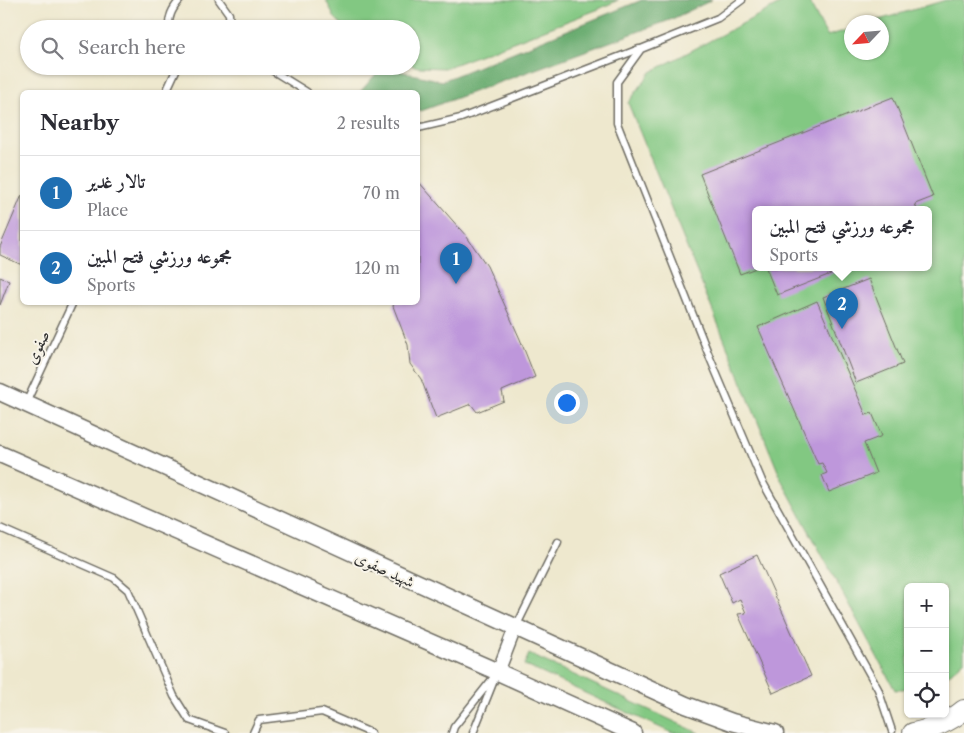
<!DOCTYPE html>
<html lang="en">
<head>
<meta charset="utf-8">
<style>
	:root { --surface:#fff; --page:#f2f2f3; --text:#2b2b33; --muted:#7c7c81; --line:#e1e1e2; --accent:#1f6fb2 }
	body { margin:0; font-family:"Libre Caslon Text",Amiri,serif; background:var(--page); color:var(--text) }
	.controls { position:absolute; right:15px; bottom:15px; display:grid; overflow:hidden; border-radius:8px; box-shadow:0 1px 4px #0004 }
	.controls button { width:45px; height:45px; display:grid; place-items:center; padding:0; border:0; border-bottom:1px solid var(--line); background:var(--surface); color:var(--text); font:25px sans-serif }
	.compass { position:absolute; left:844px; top:15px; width:45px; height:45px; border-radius:50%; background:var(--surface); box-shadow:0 1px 4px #0004; rotate:244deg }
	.you { position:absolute; left:566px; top:402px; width:18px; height:18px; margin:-12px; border:4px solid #fff; border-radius:50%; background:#1a73e8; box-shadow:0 0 0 8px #1a73e833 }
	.badge { display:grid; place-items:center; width:32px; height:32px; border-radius:50%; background:var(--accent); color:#fff; font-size:16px; font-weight:700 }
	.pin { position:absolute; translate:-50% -41px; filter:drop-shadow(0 1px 2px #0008) }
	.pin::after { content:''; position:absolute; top:26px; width:18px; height:15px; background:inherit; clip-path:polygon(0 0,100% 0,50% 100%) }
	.popup { position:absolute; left:752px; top:206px; width:180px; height:65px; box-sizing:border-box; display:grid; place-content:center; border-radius:8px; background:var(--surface); filter:drop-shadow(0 1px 4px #0005); font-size:16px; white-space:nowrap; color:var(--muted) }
	.popup b { font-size:19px; color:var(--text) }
	.popup::after { content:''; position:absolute; left:50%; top:100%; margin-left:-10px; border:10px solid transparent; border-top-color:var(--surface) }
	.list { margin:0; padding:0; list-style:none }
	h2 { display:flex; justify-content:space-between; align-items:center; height:65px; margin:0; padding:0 20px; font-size:21px }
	h2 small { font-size:16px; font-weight:400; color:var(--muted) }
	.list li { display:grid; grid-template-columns:32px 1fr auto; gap:15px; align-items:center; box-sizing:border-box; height:75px; padding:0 20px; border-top:1px solid var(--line) }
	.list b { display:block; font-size:19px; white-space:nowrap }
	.list p { margin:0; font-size:16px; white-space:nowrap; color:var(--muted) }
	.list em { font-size:16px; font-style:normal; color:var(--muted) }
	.icon { flex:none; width:28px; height:28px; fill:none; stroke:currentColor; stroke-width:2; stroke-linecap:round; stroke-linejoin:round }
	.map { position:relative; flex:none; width:964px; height:733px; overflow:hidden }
	.search { position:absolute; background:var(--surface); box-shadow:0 1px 4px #0004; left:20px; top:20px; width:400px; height:55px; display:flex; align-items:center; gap:12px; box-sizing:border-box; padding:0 18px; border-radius:28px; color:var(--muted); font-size:19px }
	.panel { position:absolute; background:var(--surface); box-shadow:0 1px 4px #0004; left:20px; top:90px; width:400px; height:215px; border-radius:8px }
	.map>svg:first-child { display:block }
	.green { fill:#82c882; stroke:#567a56; fill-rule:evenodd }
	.forest { fill:#69ac70; stroke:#4a6c4e }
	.building { fill:#be97db }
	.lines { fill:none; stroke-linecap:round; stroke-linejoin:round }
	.service-casing { stroke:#6f6d64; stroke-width:9 }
	.minor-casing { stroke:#6f6d64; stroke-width:15 }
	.tertiary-casing { stroke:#6f6d64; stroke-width:19 }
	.primary-casing { stroke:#6f6d64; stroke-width:22 }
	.service { stroke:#fff; stroke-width:6 }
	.minor { stroke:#fff; stroke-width:12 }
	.tertiary { stroke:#fff; stroke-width:16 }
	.primary { stroke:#fff; stroke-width:20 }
	.labels { text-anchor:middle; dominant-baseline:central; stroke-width:4; stroke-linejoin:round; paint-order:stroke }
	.street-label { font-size:16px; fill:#2b2b2b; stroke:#f7f3e8 }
</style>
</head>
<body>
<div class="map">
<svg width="964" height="733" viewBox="0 0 964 733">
	<rect width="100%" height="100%" fill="#f7f3e8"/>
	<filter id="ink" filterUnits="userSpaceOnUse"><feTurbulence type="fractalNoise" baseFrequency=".02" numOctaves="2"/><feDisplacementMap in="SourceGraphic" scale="10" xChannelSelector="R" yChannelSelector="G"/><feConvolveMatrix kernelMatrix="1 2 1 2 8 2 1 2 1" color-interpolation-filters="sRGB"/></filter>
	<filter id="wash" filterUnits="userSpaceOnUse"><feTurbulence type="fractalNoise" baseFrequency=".0096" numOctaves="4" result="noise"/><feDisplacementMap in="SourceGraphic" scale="20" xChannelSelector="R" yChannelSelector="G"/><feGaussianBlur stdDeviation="1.12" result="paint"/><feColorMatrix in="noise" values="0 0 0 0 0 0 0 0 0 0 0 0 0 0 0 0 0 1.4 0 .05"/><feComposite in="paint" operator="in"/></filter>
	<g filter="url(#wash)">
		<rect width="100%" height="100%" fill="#eee8ce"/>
		<g class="green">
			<path d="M326 0H618L599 9 445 68 418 67 411 65V29H346L334 17Z"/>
			<path d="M787 0H808L827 36 851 29 852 52H882V22H872L946 0H964V661L945 678V587H908V688L895 690 782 481 628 103 651 72ZM756 210H928V268H756Z"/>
			<path d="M529 654 699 733H672L524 665Z"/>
		</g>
		<path class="forest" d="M642 0H712L670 20 421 111 418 110V92H360L382 67 442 81Z"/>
		<g id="blocks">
			<g class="building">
				<path d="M893 97 933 197 915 204 917 210H756V268L740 274 700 174Z"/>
				<path d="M418 181 467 237 487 266 520 339 535 377 502 391 504 401 477 412 471 404 436 418 421 379 410 364 408 345 393 306 395 302H418Z"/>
				<path d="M22 195V265L0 255V247Z"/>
				<path d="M766 268H846L777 295Z"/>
				<path d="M0 277 9 281 0 305Z"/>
				<path d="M869 279 903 364 856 383 823 297Z"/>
				<path d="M817 301 866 415 872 413 882 436 864 443 876 473 829 492 822 475 827 473 822 463 818 464 758 327Z"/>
				<path d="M757 555 811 676 773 693 738 614 746 613 740 599 732 603 719 573Z"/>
			</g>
		</g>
	</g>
	<g filter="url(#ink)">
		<use href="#blocks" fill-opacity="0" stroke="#6f6d64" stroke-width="1"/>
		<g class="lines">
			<defs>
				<g id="service">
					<path d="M219 0 229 14 230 29"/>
					<path d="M742 0 718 18 641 49 617 82V123L710 358 762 481 878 689 892 731"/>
					<path d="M169 29C168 17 172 9 180 0"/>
					<path d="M265 66 307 92"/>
					<path d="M166 92 178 66"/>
					<path d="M418 128 461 118 639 49"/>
					<path d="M26 403 73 302"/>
					<path d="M0 528 114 578 128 590 174 696 189 720 225 733"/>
					<path d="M516 627 558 542"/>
					<path d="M253 733 259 720 322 712 371 733"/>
					<path d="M452 733 454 727 497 673"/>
					<path d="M473 733 495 678"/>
				</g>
				<path id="minor" d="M498 672 515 628"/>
				<g id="tertiary">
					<path d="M0 392 686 705 732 722 775 733"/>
					<path d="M0 454 498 672 633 733"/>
				</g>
				<path id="primary" d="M913 733C930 730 951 721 964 710"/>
			</defs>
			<use href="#service" class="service-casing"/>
			<use href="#minor" class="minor-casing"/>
			<use href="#tertiary" class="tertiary-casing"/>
			<use href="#primary" class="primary-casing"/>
			<use href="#service" class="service"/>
			<use href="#minor" class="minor"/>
			<use href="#tertiary" class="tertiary"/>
			<use href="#primary" class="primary"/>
		</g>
	</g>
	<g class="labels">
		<g class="street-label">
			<text transform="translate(37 347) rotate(-65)">صفوی</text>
			<text transform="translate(385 569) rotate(25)">شهید صفوی</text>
		</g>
	</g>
</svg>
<div class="controls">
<button>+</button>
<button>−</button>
<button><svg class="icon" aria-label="locate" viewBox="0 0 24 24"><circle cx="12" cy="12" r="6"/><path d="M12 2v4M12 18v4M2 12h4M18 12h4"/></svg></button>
</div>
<svg class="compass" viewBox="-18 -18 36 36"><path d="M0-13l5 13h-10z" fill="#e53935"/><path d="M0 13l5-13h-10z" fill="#7c7c81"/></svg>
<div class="you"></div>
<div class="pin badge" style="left:456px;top:284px">1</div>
<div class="pin badge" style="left:842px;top:329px">2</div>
<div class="popup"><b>مجموعه ورزشي فتح المبين</b>Sports</div>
<div class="search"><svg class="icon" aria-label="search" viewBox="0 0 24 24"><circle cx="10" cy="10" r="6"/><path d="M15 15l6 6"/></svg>Search here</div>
<section class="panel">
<h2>Nearby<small>2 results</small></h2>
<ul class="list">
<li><span class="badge">1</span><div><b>تالار غدیر</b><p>Place</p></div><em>70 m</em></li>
<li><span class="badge">2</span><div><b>مجموعه ورزشي فتح المبين</b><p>Sports</p></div><em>120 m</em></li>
</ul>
</section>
</div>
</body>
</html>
